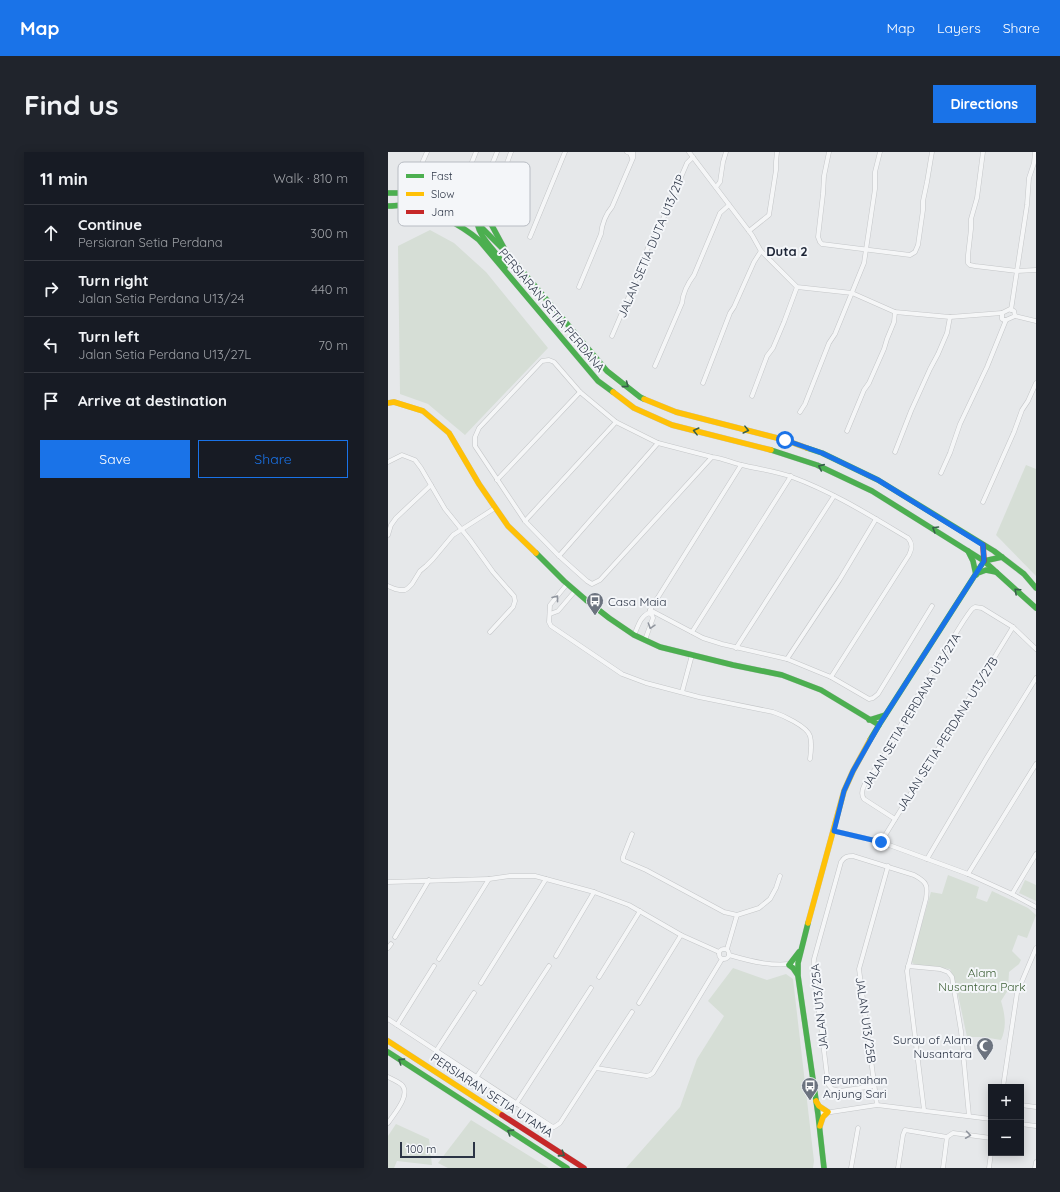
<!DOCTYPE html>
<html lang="en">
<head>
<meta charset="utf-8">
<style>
	:root { --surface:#171b24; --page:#20242c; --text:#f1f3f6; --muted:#9ea1a6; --line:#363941; --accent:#1a73e8 }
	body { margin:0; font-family:Quicksand,sans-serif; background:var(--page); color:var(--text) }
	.controls { position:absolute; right:12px; bottom:12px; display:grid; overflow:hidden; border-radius:0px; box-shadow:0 2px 10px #0003 }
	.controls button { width:36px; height:36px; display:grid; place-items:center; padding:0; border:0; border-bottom:1px solid var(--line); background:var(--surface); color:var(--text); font:20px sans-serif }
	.scale { position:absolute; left:12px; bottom:10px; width:75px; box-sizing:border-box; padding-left:4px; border:2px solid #2b3445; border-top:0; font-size:11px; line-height:14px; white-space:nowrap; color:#2b3445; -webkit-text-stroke:3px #f4f6f9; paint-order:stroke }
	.stop { position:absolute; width:12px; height:12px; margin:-9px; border:3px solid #1a73e8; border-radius:50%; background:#fff }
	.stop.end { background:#1a73e8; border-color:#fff; box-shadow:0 1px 4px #0008 }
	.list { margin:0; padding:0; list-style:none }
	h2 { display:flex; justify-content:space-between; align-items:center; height:52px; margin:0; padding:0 16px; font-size:17px }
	h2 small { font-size:13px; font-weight:400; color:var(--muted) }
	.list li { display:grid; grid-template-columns:26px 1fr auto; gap:12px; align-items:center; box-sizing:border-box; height:56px; padding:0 16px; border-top:1px solid var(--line) }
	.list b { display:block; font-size:15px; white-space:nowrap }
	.list p { margin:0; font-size:13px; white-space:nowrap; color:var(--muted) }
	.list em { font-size:13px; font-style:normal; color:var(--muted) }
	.actions { display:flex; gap:8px; padding:12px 16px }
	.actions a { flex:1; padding:9px 0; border:1px solid var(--accent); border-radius:0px; text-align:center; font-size:14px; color:var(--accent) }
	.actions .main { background:var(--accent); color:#fff }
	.icon { flex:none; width:22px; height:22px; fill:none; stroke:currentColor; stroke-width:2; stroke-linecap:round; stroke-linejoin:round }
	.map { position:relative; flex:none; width:648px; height:1016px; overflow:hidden; border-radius:0px }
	header { display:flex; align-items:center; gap:24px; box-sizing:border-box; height:56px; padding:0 20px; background:var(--accent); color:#fff }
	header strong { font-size:19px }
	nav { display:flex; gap:22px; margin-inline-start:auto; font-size:14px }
	.intro { display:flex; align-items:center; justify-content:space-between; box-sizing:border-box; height:96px; padding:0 24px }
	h1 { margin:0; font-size:28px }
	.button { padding:10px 18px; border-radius:0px; background:var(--accent); color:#fff; font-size:14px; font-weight:700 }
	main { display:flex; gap:24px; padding:0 24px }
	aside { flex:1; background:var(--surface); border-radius:0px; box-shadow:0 2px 10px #0003 }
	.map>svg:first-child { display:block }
	.green { fill:#d6ded6 }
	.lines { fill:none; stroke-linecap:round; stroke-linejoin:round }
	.street-casing { stroke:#c4c6c8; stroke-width:5 }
	.fast-casing { stroke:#c4c6c8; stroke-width:6 }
	.slow-casing { stroke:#c4c6c8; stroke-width:6 }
	.jam-casing { stroke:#c4c6c8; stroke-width:6 }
	.street { stroke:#f5f6f7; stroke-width:4 }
	.fast { stroke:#4caf50; stroke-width:5.5 }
	.slow { stroke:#ffc107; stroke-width:5.5 }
	.jam { stroke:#c62828; stroke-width:5.5 }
	.oneway { stroke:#375f49 }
	.oneway2 { stroke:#90959e }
	.route { stroke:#1a73e8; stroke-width:5 }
	.labels { text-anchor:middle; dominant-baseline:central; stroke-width:4; stroke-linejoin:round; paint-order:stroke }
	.street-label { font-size:12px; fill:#2b3445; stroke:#f4f6f9 }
	.poi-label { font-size:12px; fill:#2b3445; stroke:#f4f6f9; text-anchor:start }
	.park-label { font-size:12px; fill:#3f6138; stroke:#f4f6f9 }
	.neighbourhood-label { font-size:13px; font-weight:bold; fill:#1d2536; stroke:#f4f6f9 }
	.key { fill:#f4f6f9; stroke:#b8bcc3; stroke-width:1 }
	.key-label { font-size:11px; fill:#2b3445 }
</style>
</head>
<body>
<header>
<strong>Map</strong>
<nav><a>Map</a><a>Layers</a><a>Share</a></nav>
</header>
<div class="intro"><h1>Find us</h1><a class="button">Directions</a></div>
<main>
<aside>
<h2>11 min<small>Walk · 810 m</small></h2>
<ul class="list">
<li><svg class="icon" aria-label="ahead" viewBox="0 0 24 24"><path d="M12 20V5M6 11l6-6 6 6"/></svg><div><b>Continue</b><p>Persiaran Setia Perdana</p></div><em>300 m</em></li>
<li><svg class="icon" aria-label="right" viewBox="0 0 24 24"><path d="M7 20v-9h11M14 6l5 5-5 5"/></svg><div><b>Turn right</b><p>Jalan Setia Perdana U13/24</p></div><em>440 m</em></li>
<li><svg class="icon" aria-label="left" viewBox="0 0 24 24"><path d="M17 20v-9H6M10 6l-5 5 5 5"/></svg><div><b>Turn left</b><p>Jalan Setia Perdana U13/27L</p></div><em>70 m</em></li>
<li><svg class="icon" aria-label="arrive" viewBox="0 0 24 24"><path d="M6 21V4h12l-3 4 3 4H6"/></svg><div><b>Arrive at destination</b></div></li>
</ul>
<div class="actions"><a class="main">Save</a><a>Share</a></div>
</aside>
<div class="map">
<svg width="648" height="1016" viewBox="0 0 648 1016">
	<rect width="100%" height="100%" fill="#e6e8ea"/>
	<g class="green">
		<path d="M42 78 66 91 98 120 160 196 77 283 40 252 12 242 10 94Z"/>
		<path d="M638 313 648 317V424L608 383Z"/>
		<path d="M560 723 591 735 588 746 599 750 604 739 640 756 648 763 639 786 630 783 624 799 633 808 631 812 621 820 620 838 613 849C617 862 619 875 613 888L595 885H579L568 833 562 817 534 814 528 815 523 809 543 740 554 742Z"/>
		<path d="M637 728 648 733V749L631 741Z"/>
		<path d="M345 816 379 828 398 822 405 827 426 1009 425 1016H238L292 955 309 907 336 864 320 849Z"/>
		<path d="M83 968 161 1016H60L50 1011Z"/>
		<path d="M8 972 41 987 44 1013 9 1009 6 1016H0V984Z"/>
	</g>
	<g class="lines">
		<defs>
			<g id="street">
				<path d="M239 0 242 1 244 6"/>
				<path d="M301 0 364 83 373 99 409 135 464 141 507 160 562 165 614 161"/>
				<path d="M441 0 436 24 435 42 430 85 432 90 434 92 522 103 527 100 530 93 535 58V49L539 30 544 0"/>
				<path d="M595 0 589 46 583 67V77L580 103V111L582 113 587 114 629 119 648 118"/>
				<path d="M35 9 39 0"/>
				<path d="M78 25 88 0"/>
				<path d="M328 35 332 30 335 10 338 0"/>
				<path d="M104 52 123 0"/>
				<path d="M101 58C98 65 97 69 89 71 87 48 101 21 109 0"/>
				<path d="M361 79 381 63 388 18V10L389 0"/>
				<path d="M142 85 177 0"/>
				<path d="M191 135 213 82C214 72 218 62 224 55L245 6V0"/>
				<path d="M622 157 626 159 627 164 618 168H616L614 167V161Z"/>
				<path d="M623 158 639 53 641 26 646 11 647 0"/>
				<path d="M627 164 648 169"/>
				<path d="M224 184 256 109C258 99 262 89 269 81L299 11 305 5"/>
				<path d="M267 214 294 151C295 140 300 131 306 123L332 61 341 53"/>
				<path d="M315 231 342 161 346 155 366 110 373 99"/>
				<path d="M364 244 379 204 385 196 396 170 409 135"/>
				<path d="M412 260 417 252 441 191 447 182 476 111 487 37V20L492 0"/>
				<path d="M459 279 476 238 481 231 496 197 499 187 506 170 507 160"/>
				<path d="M507 300 523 259 542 217 550 202 559 181 562 165"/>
				<path d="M324 305 212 428 204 432 199 429 171 404 137 369 87 294V285L91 276 154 209 161 208 166 210 192 240 228 270 270 291 324 305C335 306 344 311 354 313 370 317 388 319 404 325 445 340 483 364 520 386 525 392 524 397 521 403L443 525"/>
				<path d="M0 310 14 303 27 308 33 316 57 357 82 388 105 420 126 444 127 449 125 455 102 480"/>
				<path d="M553 321 562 301 572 272 599 215 618 168"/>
				<path d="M109 328 192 240"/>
				<path d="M595 350 626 280 634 258 640 249 648 231"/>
				<path d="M137 369 228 270"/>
				<path d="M0 383 3 373 8 366 43 333"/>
				<path d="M171 404 270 291"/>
				<path d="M179 432 162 453 161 470 163 474 234 522 258 531 311 545 385 560C394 563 419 574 422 584 424 591 423 600 422 607"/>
				<path d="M0 434 7 437 12 438H17L20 436 24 432 32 419 38 414 45 407 65 383 107 356"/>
				<path d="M262 458 353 313"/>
				<path d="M162 462 170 459 187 439"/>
				<path d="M304 480 403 324"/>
				<path d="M246 483C250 475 252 464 261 461L262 458 315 486 334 492 399 507 433 521 443 525 481 547 485 546 490 542 544 454"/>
				<path d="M257 488 265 466 264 463 261 461"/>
				<path d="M348 496 446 344"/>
				<path d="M399 507 452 427 488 367"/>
				<path d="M294 540 304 503"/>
				<path d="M507 667 476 647C468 636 488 618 494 608 513 571 534 536 556 501 565 487 573 471 584 457L587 455 594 456 625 475 648 497"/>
				<path d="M446 679 493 690 580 722 624 742 648 755"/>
				<path d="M244 682 235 705V708L237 709 258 718 336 760 349 763 371 756 382 747 388 736 392 724"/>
				<path d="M493 690 625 475"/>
				<path d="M539 707 598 607 648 526"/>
				<path d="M580 722 648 612"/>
				<path d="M0 730 101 727"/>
				<path d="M624 742 648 702"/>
				<path d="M7 785 41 728"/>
				<path d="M0 796 3 792"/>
				<circle cx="336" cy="802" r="5"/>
				<path d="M339 797 349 763"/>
				<path d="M341 803C365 810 385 815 410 811"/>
				<path d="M168 804 206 740"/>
				<path d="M51 807 101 727 122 724H147L206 740 241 753 293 783 331 800"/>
				<path d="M520 814 552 817 560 820 564 825 573 879 581 964"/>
				<path d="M211 825 252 759"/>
				<path d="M93 831 158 727"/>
				<path d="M251 851 293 783"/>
				<path d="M0 867 163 974 166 975 172 971 244 860"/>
				<path d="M9 873 46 814"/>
				<path d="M48 899 86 841"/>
				<path d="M208 916 259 924 262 923 265 921 334 807"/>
				<path d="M0 925C4 927 11 930 14 933 23 943 6 962 0 971"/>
				<path d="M88 926 161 814"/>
				<path d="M486 934 452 939 444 937 440 932 433 874 425 819 426 807 453 710C456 705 459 704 465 704L526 723C539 730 540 733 538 747L519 819 536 958"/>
				<path d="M615 935 629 841 648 796"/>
				<path d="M128 952 203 836"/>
				<path d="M489 953 471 817 500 714"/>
				<path d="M633 953 648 955"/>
				<path d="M430 962 489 953 603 967"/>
				<path d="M633 972 648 974"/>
				<path d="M463 1016 470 976"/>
				<path d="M510 1016 515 983 517 978 559 985 565 981 603 986"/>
				<path d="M555 1016 559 985"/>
				<path d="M601 1016 603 1001"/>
				<path d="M647 1016 648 1010"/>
			</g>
			<g id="fast">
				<path d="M0 41H17L38 44 70 58 89 71 119 101 219 219 252 245 256 247"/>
				<path d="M104 50 102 70 116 96"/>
				<path d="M0 54C6 54 13 53 19 53 42 56 73 73 91 88L210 229 225 240"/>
				<path d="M35 55 48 56 78 70 89 71"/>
				<path d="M89 71C93 89 109 99 117 115"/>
				<path d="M419 296 434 301 490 328 606 399 636 422 648 436"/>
				<path d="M383 298 429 313 484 339 596 409 648 456"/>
				<path d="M580 399 585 409 588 423"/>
				<path d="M148 401 176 429 198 448 221 466 246 483 272 495 345 513 394 523 433 538 491 573"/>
				<path d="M596 409 614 405"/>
				<path d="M590 421 598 418 608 420"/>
				<path d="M481 568 497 563"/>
				<path d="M482 588 491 573 596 409"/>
				<path d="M420 771 410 811V824L430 962 436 1016"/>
				<path d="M409 822 405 816 401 813 411 800"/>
				<path d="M0 900 179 1016"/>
			</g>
			<g id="slow">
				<path d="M225 240 246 256 284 273 383 298"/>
				<path d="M256 247 288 260 397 288 419 296"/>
				<path d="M0 251 6 250 35 259 61 281 91 332 120 374 148 401"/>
				<path d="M420 771 456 639 465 619 482 588"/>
				<path d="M0 889 114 963"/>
				<path d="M428 949 431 954 440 960 435 965 432 974"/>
			</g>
			<g id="jam">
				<path d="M61 51C79 56 80 62 93 45"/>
				<path d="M595 393 596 409"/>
				<path d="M114 963 196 1016"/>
			</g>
		</defs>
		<use href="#street" class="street-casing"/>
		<use href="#fast" class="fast-casing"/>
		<use href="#slow" class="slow-casing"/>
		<use href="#jam" class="jam-casing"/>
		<use href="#street" class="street"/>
		<use href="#fast" class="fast"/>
		<use href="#slow" class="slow"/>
		<use href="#jam" class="jam"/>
	</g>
	<defs><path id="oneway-chevron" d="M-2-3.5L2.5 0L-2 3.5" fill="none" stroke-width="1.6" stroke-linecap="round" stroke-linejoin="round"/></defs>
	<g class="oneway">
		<use href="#oneway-chevron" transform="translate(238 233) rotate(37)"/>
		<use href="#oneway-chevron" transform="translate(358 278) rotate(14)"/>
		<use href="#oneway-chevron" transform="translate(308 279) rotate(-166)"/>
		<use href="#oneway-chevron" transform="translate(433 315) rotate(-156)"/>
		<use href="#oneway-chevron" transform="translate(547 377) rotate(-149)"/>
		<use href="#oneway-chevron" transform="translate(629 439) rotate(-138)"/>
		<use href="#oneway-chevron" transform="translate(13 909) rotate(-147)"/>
		<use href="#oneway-chevron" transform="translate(122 980) rotate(-147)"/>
		<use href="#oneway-chevron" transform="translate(174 1002) rotate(33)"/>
	</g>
	<g class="oneway2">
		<use href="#oneway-chevron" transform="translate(168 446) rotate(-52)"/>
		<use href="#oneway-chevron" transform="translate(263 474) rotate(108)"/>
		<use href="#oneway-chevron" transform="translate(580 983) rotate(8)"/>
	</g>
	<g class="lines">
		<path class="route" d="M397 288 434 301 490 328 595 393 596 409 491 573 465 619 456 639 446 679 493 690"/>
	</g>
	<defs>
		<symbol id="bus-pin" viewBox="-11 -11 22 30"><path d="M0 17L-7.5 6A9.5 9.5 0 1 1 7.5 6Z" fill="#6c737f" stroke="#f4f6f9"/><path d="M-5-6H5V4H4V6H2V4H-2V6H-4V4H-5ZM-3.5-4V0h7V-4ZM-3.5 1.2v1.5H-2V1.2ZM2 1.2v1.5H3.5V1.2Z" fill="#fff"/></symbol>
		<symbol id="mosque-pin" viewBox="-11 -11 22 30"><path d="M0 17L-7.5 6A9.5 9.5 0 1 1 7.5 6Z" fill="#6c737f" stroke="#f4f6f9"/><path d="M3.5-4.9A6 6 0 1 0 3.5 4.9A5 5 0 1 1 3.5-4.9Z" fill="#fff"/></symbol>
	</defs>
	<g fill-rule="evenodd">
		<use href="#bus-pin" x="197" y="439" width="20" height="27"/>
		<use href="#mosque-pin" x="587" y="884" width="20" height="27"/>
		<use href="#bus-pin" x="412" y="924" width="20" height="27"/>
	</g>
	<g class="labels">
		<g class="street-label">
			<text transform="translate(263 94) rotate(-67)">JALAN SETIA DUTA U13/21P</text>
			<text transform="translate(164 158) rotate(50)">PERSIARAN SETIA PERDANA</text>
			<text transform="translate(523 559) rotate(-59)">JALAN SETIA PERDANA U13/27A</text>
			<text transform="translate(559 582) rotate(-58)">JALAN SETIA PERDANA U13/27B</text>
			<text transform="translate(431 855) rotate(-96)">JALAN U13/25A</text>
			<text transform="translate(478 868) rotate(82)">JALAN U13/25B</text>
			<text transform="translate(104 943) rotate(33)">PERSIARAN SETIA UTAMA</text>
		</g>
		<g class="poi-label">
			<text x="220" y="449">Casa Maia</text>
			<text x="584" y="887" text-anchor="end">Surau of Alam<tspan x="584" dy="14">Nusantara</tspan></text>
			<text x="435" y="927">Perumahan<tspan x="435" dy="14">Anjung Sari</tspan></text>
		</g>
		<g class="park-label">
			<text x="594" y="820">Alam<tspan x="594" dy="14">Nusantara Park</tspan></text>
		</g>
		<g class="neighbourhood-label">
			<text x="399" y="99">Duta 2</text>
		</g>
	</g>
	<rect x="10" y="10" width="132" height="64" rx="6" class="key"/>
	<rect x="18" y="22" width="18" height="4" fill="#4caf50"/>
	<rect x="18" y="40" width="18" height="4" fill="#ffc107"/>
	<rect x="18" y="58" width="18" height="4" fill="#c62828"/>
	<g class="key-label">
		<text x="43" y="28">Fast</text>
		<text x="43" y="46">Slow</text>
		<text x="43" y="64">Jam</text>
	</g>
</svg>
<div class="controls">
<button>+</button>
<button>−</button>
</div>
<div class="scale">100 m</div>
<div class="stop" style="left:397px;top:288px"></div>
<div class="stop end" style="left:493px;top:690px"></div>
</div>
</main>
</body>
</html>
